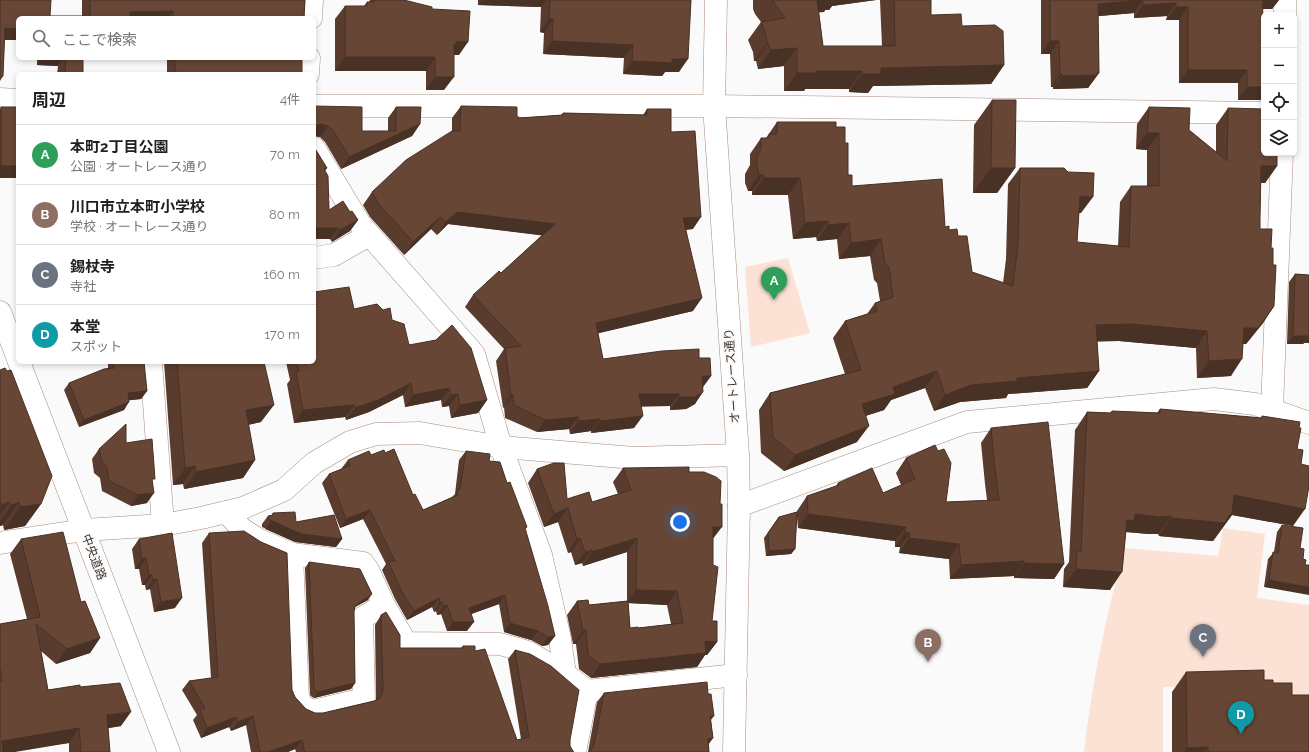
<!DOCTYPE html>
<html lang="ja">
<head>
<meta charset="utf-8">
<style>
	:root { --surface:#fff; --page:#f6f6f6; --text:#202124; --muted:#757577; --line:#e0e0e0; --accent:#3b748d }
	body { margin:0; font-family:Raleway,"Noto Sans JP",sans-serif; background:var(--page); color:var(--text) }
	.controls { position:absolute; right:12px; top:12px; display:grid; overflow:hidden; border-radius:6px; box-shadow:0 2px 6px #0003 }
	.controls button { width:36px; height:36px; display:grid; place-items:center; padding:0; border:0; border-bottom:1px solid var(--line); background:var(--surface); color:var(--text); font:20px sans-serif }
	.you { position:absolute; left:680px; top:522px; width:14px; height:14px; margin:-10px; border:3px solid #fff; border-radius:50%; background:#1a73e8; box-shadow:0 0 0 6px #1a73e833 }
	.badge { display:grid; place-items:center; width:26px; height:26px; border-radius:50%; background:var(--accent); color:#fff; font-size:13px; font-weight:700 }
	.pin { position:absolute; translate:-50% -33px; filter:drop-shadow(0 1px 2px #0008) }
	.pin::after { content:''; position:absolute; top:21px; width:14px; height:12px; background:inherit; clip-path:polygon(0 0,100% 0,50% 100%) }
	.list { margin:0; padding:0; list-style:none }
	h2 { display:flex; justify-content:space-between; align-items:center; height:52px; margin:0; padding:0 16px; font-size:17px }
	h2 small { font-size:13px; font-weight:400; color:var(--muted) }
	.list li { display:grid; grid-template-columns:26px 1fr auto; gap:12px; align-items:center; box-sizing:border-box; height:60px; padding:0 16px; border-top:1px solid var(--line) }
	.list b { display:block; font-size:15px; white-space:nowrap }
	.list p { margin:0; font-size:13px; white-space:nowrap; color:var(--muted) }
	.list em { font-size:13px; font-style:normal; color:var(--muted) }
	.icon { flex:none; width:22px; height:22px; fill:none; stroke:currentColor; stroke-width:2; stroke-linecap:round; stroke-linejoin:round }
	.map { position:relative; flex:none; width:1309px; height:752px; overflow:hidden }
	.search { position:absolute; background:var(--surface); box-shadow:0 2px 6px #0003; left:16px; top:16px; width:300px; height:44px; display:flex; align-items:center; gap:10px; box-sizing:border-box; padding:0 14px; border-radius:6px; color:var(--muted); font-size:15px }
	.panel { position:absolute; background:var(--surface); box-shadow:0 2px 6px #0003; left:16px; top:72px; width:300px; height:292px; border-radius:6px }
	.map>svg:first-child { display:block }
	.green { fill:#fbe2d5 }
	.lines { fill:none; stroke-linecap:round; stroke-linejoin:round }
	.minor-casing { stroke:#aa8b7a; stroke-width:23 }
	.major-casing { stroke:#aa8b7a; stroke-width:23 }
	.minor { stroke:#fff; stroke-width:22 }
	.major { stroke:#fff; stroke-width:22 }
	.wall { fill:#593c2e; fill-rule:evenodd }
	.shaded-wall { fill:#483125 }
	.building { fill:#674635; stroke:#483125 }
	.labels { text-anchor:middle; dominant-baseline:central; stroke-width:4; stroke-linejoin:round; paint-order:stroke }
	.street-label { font-size:12px; fill:#42352e; stroke:#fafafa }
</style>
</head>
<body>
<div class="map">
<svg width="1309" height="752" viewBox="0 0 1309 752">
	<rect width="100%" height="100%" fill="#fafafa"/>
	<g class="green">
		<path d="M788 258 810 333 751 347 745 267Z"/>
		<path d="M1223 528 1265 534 1257 598 1309 605V713L1252 686 1163 687V752H1084C1091 685 1107 614 1124 548L1218 556Z"/>
	</g>
	<g class="lines">
		<defs>
			<g id="minor">
				<path d="M716 0 714 106 738 455 739 506 734 752"/>
				<path d="M1285 15V0"/>
				<path d="M311 18 312 0"/>
				<path d="M308 74 309 58"/>
				<path d="M0 99 18 100"/>
				<path d="M314 106H714L1264 113"/>
				<path d="M314 148 360 224 474 354 501 447 541 555 560 639 565 674"/>
				<path d="M314 258 334 255 369 235"/>
				<path d="M151 362 163 525"/>
				<path d="M1272 409 1282 153"/>
				<path d="M739 506 967 422 1214 399 1255 404 1309 423"/>
				<path d="M226 512 242 529 259 540 292 554 363 563 368 570 384 605 406 643 500 644 528 652 565 674 587 691 736 675"/>
				<path d="M0 543 84 530 163 525 201 518 243 508 284 490 314 463 350 442 376 434 420 433 501 447 634 458 738 455"/>
				<path d="M292 554 298 699 304 707 313 711 364 699 362 618 384 605"/>
				<path d="M575 752 587 691"/>
			</g>
			<g id="major">
				<path d="M0 312 18 359"/>
				<path d="M19 362 169 752"/>
			</g>
		</defs>
		<use href="#minor" class="minor-casing"/>
		<use href="#major" class="major-casing"/>
		<use href="#minor" class="minor"/>
		<use href="#major" class="major"/>
	</g>
	<g class="wall">
		<path d="M0 0 50 16H82V0H305L304 18H18V40H4L3 76 0 81Z"/>
		<path d="M370 0H404L432 9 459 55H454L444 90H426V71H335V19L345 6H364L367 2H369Z"/>
		<path d="M478 0H691L679 72H665L662 76 623 74 624 58 543 54 544 33 540 32 541 7 478 5Z"/>
		<path d="M753 0H876L832 6 829 10H825L824 12H819L823 46H882L880 0H931V15L962 26 1004 65 991 84 873 86 868 93 849 92V89H805L804 91H784V66L758 69 756 61H754L753 52 748 40 761 22 755 14 753 9Z"/>
		<path d="M1041 0H1279L1272 9H1262V46L1263 100H1238V83H1179V20H1166L1167 16 1134 18V13L1098 16 1099 73 1088 88 1053 89V87H1051L1050 54H1041Z"/>
		<path d="M37 58H83V74H57L58 66 37 65Z"/>
		<rect x="167" y="58" width="135" height="16"/>
		<path d="M992 100 1015 168 997 193H973L974 125Z"/>
		<path d="M314 106 362 131H388V118L396 107 420 124 412 136 341 169 325 142 320 137 314 136Z"/>
		<path d="M461 106 517 117 519 118 561 115 563 113 643 115 647 109 671 132 693 229 686 230 693 311 598 333 603 359 699 358 711 376 703 387 695 404 686 409 670 410V406H641L634 428 591 433V431L570 434 569 429 537 432 505 418 504 407 503 408 496 361 504 349 465 307 473 295 501 273 542 235 448 224 437 235 431 229 404 255 370 217 363 205 372 192 452 131V118Z"/>
		<path d="M1 107H18V178H0V109Z"/>
		<path d="M1149 107 1189 130 1216 152V125L1228 108 1277 166 1265 183H1261L1260 217V229L1271 248 1273 265 1274 306 1263 323 1246 344H1243L1231 376 1197 378 1196 348 1119 341H1097L1099 371 1087 388 1008 394 1006 398 960 402 934 411 925 388 891 400 884 410 865 416 857 442 784 471 761 453 759 410 770 393 845 374 833 338 845 321 867 314 875 303 880 301 877 283 874 280 870 256 839 259 837 239 817 241 816 237 793 239 788 195H752V191H748L745 183V174L750 165V154L761 138H766L777 122 836 127 845 143 848 175 852 186 945 227 958 236 972 272 1003 283 1006 259 1008 184 1020 168 1081 213H1079L1077 242 1118 246 1120 202 1131 186H1147V150L1136 149 1137 124Z"/>
		<path d="M314 147 327 168 325 171 329 210 350 212 358 220 350 231 332 242 330 239Z"/>
		<path d="M1295 274 1309 275V343H1304L1303 344H1287L1289 282Z"/>
		<path d="M354 309 392 320 409 345 487 400 478 413 451 418 449 406 442 407 441 400 405 407 403 395 369 412 346 420 345 417 294 423 287 384 290 380 286 362H314Z"/>
		<path d="M108 362H144L147 391 141 399 129 400 124 410 79 427 64 390 69 383 108 368Z"/>
		<path d="M164 362H264L261 422 248 425 255 460 243 478 184 489 183 484 173 485Z"/>
		<path d="M0 370 41 504 25 526 4 530 3 525 0 526Z"/>
		<path d="M1160 409 1261 418 1262 416 1299 428 1297 449 1301 464 1293 526 1232 515 1213 541 1159 536 1158 534H1149L1126 532 1110 590 1063 587 1064 569 1069 562 1075 430 1087 412 1110 413 1112 411 1157 413Z"/>
		<path d="M991 428 1064 564 1054 579 1014 578V576L950 579 949 559 899 553 900 547H895V541L798 528 797 517 795 549 791 554 766 556 764 538 779 517 797 512V511L807 496 836 486 838 483 883 493 901 485 896 473 906 458 946 502 987 500 985 484 981 443Z"/>
		<path d="M126 443 153 482 147 503 131 506 102 491 100 478 94 473 92 459 99 449Z"/>
		<path d="M466 451 489 461 507 483 527 527 525 529 555 636 548 645 542 646 531 640 504 632 499 604 471 614 467 631H447L441 614 437 615 436 611 434 612 432 607 407 620 395 599 382 570 386 564 363 519 340 528 322 483 329 474 341 469 348 460 385 453 423 510 452 497 455 494 459 460Z"/>
		<path d="M623 468 689 472 713 539 712 621 717 642 707 655H705L697 667 591 678 579 669 576 644H573L567 615 577 601 589 605 627 601V552L583 566 582 563 575 565 571 552 568 553 558 522 544 527 528 483 537 469 567 499 592 502 618 494 613 482ZM628 603 667 605 671 624 638 628H630Z"/>
		<path d="M273 513 296 522 342 539 336 547 295 542 262 527V524L268 516H271Z"/>
		<path d="M1282 525 1300 548 1305 565 1264 587 1268 559 1274 552 1277 532Z"/>
		<path d="M209 533 292 690 295 697 306 709 315 713H323L374 701 376 700 375 625 381 615 400 648H461L463 646 475 651 517 740 521 739 508 659 515 650 570 740V746L573 751 574 752H296L295 749 288 752H251L246 725 231 731 229 727 201 738 193 720 197 715 182 690 189 681 211 678 202 543Z"/>
		<path d="M21 539 81 602 100 638 90 653 56 664 41 651 48 690 80 687 121 726 108 728 110 752H69V743L0 752V624L27 619 10 554Z"/>
		<path d="M139 539 175 608 154 612 150 589 146 590 145 585H142L139 569H135L132 549Z"/>
		<path d="M309 562 368 600 355 607 354 612 355 683 351 689 314 698 312 697 310 695 305 568Z"/>
		<path d="M1186 672 1264 680 1273 683 1292 695 1309 752H1172V692Z"/>
		<path d="M604 693 711 720 713 738 709 743V752H588L597 702Z"/>
	</g>
	<g class="shaded-wall">
		<path d="M482 0H546L541 7 478 5Z"/>
		<path d="M814 0H876L832 6 829 10H825L824 12 803 14Z"/>
		<path d="M1143 0 1134 13 1089 17 1098 4Z"/>
		<path d="M1260 0H1279L1272 9H1253Z"/>
		<path d="M1176 3 1167 16 1134 18 1143 5Z"/>
		<path d="M1176 7H1188L1179 20H1166Z"/>
		<path d="M173 11 168 18H126L130 12Z"/>
		<path d="M549 19H553L544 33 540 32Z"/>
		<path d="M5 28 18 29V40H0Z"/>
		<path d="M456 41 468 42 459 55H449L444 58Z"/>
		<path d="M552 41 633 45 624 58 543 54Z"/>
		<path d="M1050 41H1059L1050 54H1041Z"/>
		<path d="M767 43H768L756 61H754Z"/>
		<path d="M797 48 784 66 758 69 771 50Z"/>
		<path d="M345 57H435L426 71H335Z"/>
		<path d="M41 58H63L58 66 37 65Z"/>
		<path d="M672 59H688L679 72H665L662 76 623 74 632 61Z"/>
		<path d="M1004 65 991 84 873 86 868 93 849 92 862 74 881 68Z"/>
		<path d="M1188 70H1247L1238 83H1179Z"/>
		<path d="M816 71H862L849 89H805L804 91H784L797 73Z"/>
		<path d="M175 72 206 74H175Z"/>
		<path d="M1097 73H1099L1088 88 1053 89 1062 76Z"/>
		<path d="M1060 74H1062L1053 87H1051Z"/>
		<path d="M435 77H454L444 90H426Z"/>
		<path d="M1247 87H1264V99L1263 100H1238Z"/>
		<path d="M321 124 328 126 320 137 314 136V127L315 126Z"/>
		<path d="M420 124 412 136 341 169 349 157Z"/>
		<path d="M1147 133H1159L1147 150 1136 149Z"/>
		<path d="M1 166H18V178H0V167Z"/>
		<path d="M1261 166H1277L1265 183 1250 182Z"/>
		<path d="M991 168H1015L997 193H973Z"/>
		<path d="M759 175H763L752 191H748Z"/>
		<path d="M764 178H800L788 195H752Z"/>
		<path d="M1080 196 1093 197 1081 213H1069Z"/>
		<path d="M457 212 555 224 546 236 448 224 437 235 446 222Z"/>
		<path d="M440 217 431 229 404 255 413 242Z"/>
		<path d="M701 217 693 229 675 230 683 218Z"/>
		<path d="M358 220 350 231 332 242 340 230Z"/>
		<path d="M828 221 816 237 793 239 805 223Z"/>
		<path d="M849 223 837 239 817 241 828 225Z"/>
		<path d="M314 228H338L330 239H314Z"/>
		<path d="M881 239 870 256 839 259 851 243Z"/>
		<path d="M702 298 693 311 587 336 596 323Z"/>
		<path d="M1274 306 1263 323 1246 344H1233L1244 328Z"/>
		<path d="M1131 324 1207 331 1196 348 1119 341 1085 342 1096 325Z"/>
		<path d="M1309 335V343H1304L1303 344H1287L1293 336Z"/>
		<path d="M1242 359 1231 376 1197 378 1209 361Z"/>
		<path d="M937 371 925 388 891 400 884 410 850 421 862 404 893 387Z"/>
		<path d="M1099 371 1087 388 1008 394 1006 398 960 402 934 411 945 395 971 385 1017 378Z"/>
		<path d="M702 376H711L702 388Z"/>
		<path d="M411 383 403 395 369 412 346 420 355 408Z"/>
		<path d="M449 388 441 400 405 407 413 395Z"/>
		<path d="M147 391 141 399 123 401 128 393Z"/>
		<path d="M703 392 695 404 686 409 670 410 679 397Z"/>
		<path d="M458 394 449 406 442 407 451 395Z"/>
		<path d="M639 394H679L670 406 630 407Z"/>
		<path d="M511 395H513L504 407 503 408Z"/>
		<path d="M487 400 478 413 451 418 460 405Z"/>
		<path d="M129 402 124 410 79 427 84 420Z"/>
		<path d="M274 405 261 422 233 428 246 410Z"/>
		<path d="M354 405 345 417 294 423 303 410Z"/>
		<path d="M643 416 634 428 591 433 600 421Z"/>
		<path d="M578 417 569 429 537 432 545 420Z"/>
		<path d="M600 419 591 431 570 434 578 421Z"/>
		<path d="M869 426 857 442 784 471 795 455Z"/>
		<path d="M255 460 243 478 184 489 196 472Z"/>
		<path d="M195 466 183 484 173 485 185 468Z"/>
		<path d="M154 493 147 503 131 506 138 495Z"/>
		<path d="M1234 495 1305 509 1293 526 1232 515 1213 541 1159 536 1171 518Z"/>
		<path d="M9 502 0 516V508L2 505Z"/>
		<path d="M19 502 3 525 0 526V521L12 505Z"/>
		<path d="M41 504 25 526 4 530 20 507Z"/>
		<path d="M568 508 558 522 544 527 554 514Z"/>
		<path d="M370 510 363 519 340 528 346 519Z"/>
		<path d="M808 514 906 527 895 541 798 528Z"/>
		<path d="M1135 514 1171 516 1158 534H1149L1126 532 1127 520Z"/>
		<path d="M271 521 342 539 336 547 295 542 265 529Z"/>
		<path d="M713 527H722L712 540Z"/>
		<path d="M905 532 910 533 900 547H895Z"/>
		<path d="M580 538 571 552 568 553 577 539Z"/>
		<path d="M637 538 627 552 583 566 592 552Z"/>
		<path d="M909 538 959 544 949 559 899 553Z"/>
		<path d="M795 549 791 554 766 556 769 551Z"/>
		<path d="M592 550 582 563 575 565 585 552Z"/>
		<path d="M146 558 139 569H135L142 559Z"/>
		<path d="M1024 561 1014 576 950 579 961 565Z"/>
		<path d="M1024 563 1064 564 1054 579 1014 578Z"/>
		<path d="M1076 569 1122 572 1110 590 1063 587Z"/>
		<path d="M149 575H152L145 585H142Z"/>
		<path d="M157 579 150 589 146 590 153 580Z"/>
		<path d="M1269 580 1309 587V595L1264 587Z"/>
		<path d="M636 590 677 591 667 605 627 603Z"/>
		<path d="M372 594 368 600 355 607 351 612 355 606 360 602Z"/>
		<path d="M505 595 499 604 463 617 469 608Z"/>
		<path d="M182 598 175 608 154 612 161 602Z"/>
		<path d="M439 598 432 607 407 620 414 611Z"/>
		<path d="M442 602 436 611 434 612 440 603Z"/>
		<path d="M447 605 441 614 437 615 444 606Z"/>
		<path d="M453 622H474L467 631H447Z"/>
		<path d="M510 623 538 631 531 640 504 632Z"/>
		<path d="M586 630 576 644H573L583 631Z"/>
		<path d="M555 636 548 645 542 646 548 637Z"/>
		<path d="M100 638 90 653 56 664 67 649Z"/>
		<path d="M705 641 717 642 707 655H705L697 667 591 678 600 664Z"/>
		<path d="M355 683 351 689 314 698 318 692Z"/>
		<path d="M131 712 121 726 97 730 107 715Z"/>
		<path d="M253 716 246 725 231 731 238 722Z"/>
		<path d="M710 716H714L707 725Z"/>
		<path d="M236 717 229 727 201 738 207 728Z"/>
		<path d="M79 728 69 743 15 752H0L2 741Z"/>
		<path d="M713 738 706 748 708 739Z"/>
		<path d="M302 740 295 749 288 752H268Z"/>
		<path d="M1208 747 1204 752H1184L1187 748Z"/>
	</g>
	<g class="building">
		<path d="M0 0H51L50 16H84V18H18V29L5 28 3 76 0 77Z"/>
		<path d="M90 0H305L304 18H173V11L130 12V18H90Z"/>
		<path d="M374 0H404L432 7V9L470 11 468 42 456 41 457 44H454V77H435V57H345V6H367V2H374Z"/>
		<path d="M550 0H691L688 59H672V63L632 61 633 45 552 41 553 19H549Z"/>
		<path d="M772 0H817L823 46H895L894 0H931V15L961 14 962 26 995 25 1003 31 1004 65 881 68V74H862V71H816V73H797V48L771 50 768 43H767L766 34 761 22 785 18Z"/>
		<path d="M1050 0H1263L1262 46H1264V87H1247V70H1188V7H1176V3L1143 5V0L1098 4 1099 73H1097V75L1062 76V74H1060L1059 41H1050Z"/>
		<path d="M66 58H83V74H65Z"/>
		<path d="M175 58H302V74H206L175 72 177 74H175Z"/>
		<path d="M992 100H1016L1015 168H991Z"/>
		<path d="M314 106 362 107V131H396V107H421L420 124 349 157 333 130 328 126 321 124 315 126 314 127Z"/>
		<path d="M461 106 517 107V117H519V118L563 115V113L647 115V109H671V132L695 131 701 217 683 218 702 298 596 323 603 359 662 351 699 349V358H710L711 376H702L703 392 695 397H679V394H639L643 416 600 421V419L578 421V417L545 420 514 405 513 395H511L505 348 521 346 473 295 499 271 501 273 555 224 457 212 446 222 440 217 413 242 379 204 372 192 406 160 452 131H460Z"/>
		<rect x="1" y="107" width="17" height="59"/>
		<path d="M1149 107 1190 108 1189 130 1227 161 1228 108 1264 109V153H1277V166H1261L1260 217V229H1272L1271 248H1273V265H1276L1274 306 1258 328H1244L1242 359 1209 361 1207 331 1131 324 1096 325 1099 371 1017 378V381L971 385 945 395 937 371 893 387 895 394 862 404 869 426 795 455 773 437 770 393 861 370 845 321 877 311 875 303 893 297 889 267 885 263 881 239 851 243 849 223 828 225V221L805 223 800 178H764L763 175H759L757 167V157L761 149V138H769V134H777V122H836V127H845V143H848V175H852V186L942 179 945 227 949 226V230L957 229 958 236H967L972 272 1013 286 1018 243 1020 168H1064L1068 172 1094 173 1093 197 1080 196 1077 242 1129 247 1131 186H1159V133H1147Z"/>
		<path d="M314 147 327 168 324 169 328 176 329 210 343 201 350 212 352 211 358 220 340 230 338 228H314Z"/>
		<path d="M1295 274 1309 275V336H1293Z"/>
		<path d="M349 287 354 309 377 304 383 310 390 308 392 320 404 324 409 345 436 340 452 325 471 348 487 400 460 405 458 394 451 395 449 388 413 395 411 383 378 400 355 408 354 405 303 410 296 372 299 371 297 362H314V292Z"/>
		<path d="M114 362H144L147 391 128 393 129 402 84 420 69 383 104 369 114 368Z"/>
		<path d="M177 362H264L274 405 246 410 255 460 196 472 195 466 185 468Z"/>
		<path d="M5 368 7 371 11 370 52 476 41 504 20 507 19 502 12 505 9 502 2 505 0 502V370Z"/>
		<path d="M1160 409 1262 418V416L1300 422 1299 428H1301L1297 449 1303 450 1301 464 1309 466V486L1305 509 1234 495 1232 514H1230L1225 523 1171 518V516L1162 517 1135 514 1134 521 1127 520 1122 572 1076 569 1077 551H1081L1087 412 1111 413 1112 411 1160 413Z"/>
		<path d="M1048 422 1064 564 1024 563V561L961 565 959 544 909 538 910 533 905 532 906 527 808 514 807 496 839 485 838 483 872 468 883 493 915 479 906 458 935 445 938 451 944 449 951 463 946 502 999 500 995 469 991 428Z"/>
		<path d="M126 424V443L152 439 155 479H152L154 493 138 495 109 481 107 468 102 462 99 449Z"/>
		<path d="M394 449 413 495 415 494 423 510 458 495 457 491 460 489 466 451 490 454 489 461 500 462 507 483 510 482 527 527 525 528 548 606 555 636 548 637 538 631 510 623 505 595 469 608 474 622H453L447 605 444 606 442 602 440 603 439 598 414 611 401 590 388 561H395L370 510 346 519 329 474 350 466 348 460 369 451 371 455 384 450 385 453Z"/>
		<path d="M554 463H564L567 499 589 492 592 502 631 490 623 468 689 467V472H704L716 477 721 481 720 504H722V527H713V565L718 567 712 621H717V642L705 641 706 653 600 664 588 655 586 630 583 631 577 601 588 600 589 605 628 601 630 628 638 627V628L683 623 677 591 636 590 637 538 592 552V550L585 552 580 538 577 539 568 508 554 514 537 469Z"/>
		<path d="M295 512 296 522 334 515 342 539 301 534 268 519V516L273 515V513Z"/>
		<path d="M797 512 795 549 769 551 768 533 779 517Z"/>
		<path d="M1282 525 1303 528 1300 548 1304 549 1303 559 1306 560 1305 565H1309V587L1269 580 1273 552 1278 553Z"/>
		<path d="M244 531 261 542 287 553 292 690 295 697 306 709 315 713H323L374 701 379 699 382 694 383 689 381 615 386 612 400 635V648H463V646H475V651L485 649 517 740 529 737 515 650 530 654 551 666 579 690 570 740V746L573 751 574 752H305L302 740 268 752H260L253 716 238 722 236 717 207 728 200 710 205 708 189 681 218 677 209 533Z"/>
		<path d="M63 532 81 602 85 601 100 638 67 649 36 624 48 690 80 685V687L120 683 131 712 107 715 110 752H81L79 728 2 741 3 752H0V681H2L0 667V624L40 617 21 539Z"/>
		<path d="M172 533 182 598 161 602 157 579 153 580 152 575H149L146 558 142 559 139 539Z"/>
		<path d="M309 562 360 569 372 594 360 602 355 606 354 612 355 683 318 692 316 691 314 689Z"/>
		<path d="M1264 670V680H1273V683H1292V695H1309V752H1208V747L1187 748 1186 672Z"/>
		<path d="M707 682 708 694H711L714 716H710L713 738 708 739 709 752H589L591 750 594 745 604 693Z"/>
	</g>
	<g class="labels">
		<g class="street-label">
			<text transform="translate(732 376) rotate(-94)">オートレース通り</text>
			<text transform="translate(94 557) rotate(69)">中央道路</text>
		</g>
	</g>
</svg>
<div class="controls">
<button>+</button>
<button>−</button>
<button><svg class="icon" aria-label="locate" viewBox="0 0 24 24"><circle cx="12" cy="12" r="6"/><path d="M12 2v4M12 18v4M2 12h4M18 12h4"/></svg></button>
<button><svg class="icon" aria-label="layers" viewBox="0 0 24 24"><path d="M12 4l9 5-9 5-9-5zM3 14l9 5 9-5"/></svg></button>
</div>
<div class="you"></div>
<div class="pin badge" style="left:774px;top:300px;background:#2e9e5b">A</div>
<div class="pin badge" style="left:928px;top:662px;background:#8d6e63">B</div>
<div class="pin badge" style="left:1203px;top:657px;background:#6b7280">C</div>
<div class="pin badge" style="left:1241px;top:734px;background:#0f9aa8">D</div>
<div class="search"><svg class="icon" aria-label="search" viewBox="0 0 24 24"><circle cx="10" cy="10" r="6"/><path d="M15 15l6 6"/></svg>ここで検索</div>
<section class="panel">
<h2>周辺<small>4件</small></h2>
<ul class="list">
<li><span class="badge" style="background:#2e9e5b">A</span><div><b>本町2丁目公園</b><p>公園 · オートレース通り</p></div><em>70 m</em></li>
<li><span class="badge" style="background:#8d6e63">B</span><div><b>川口市立本町小学校</b><p>学校 · オートレース通り</p></div><em>80 m</em></li>
<li><span class="badge" style="background:#6b7280">C</span><div><b>錫杖寺</b><p>寺社</p></div><em>160 m</em></li>
<li><span class="badge" style="background:#0f9aa8">D</span><div><b>本堂</b><p>スポット</p></div><em>170 m</em></li>
</ul>
</section>
</div>
</body>
</html>
